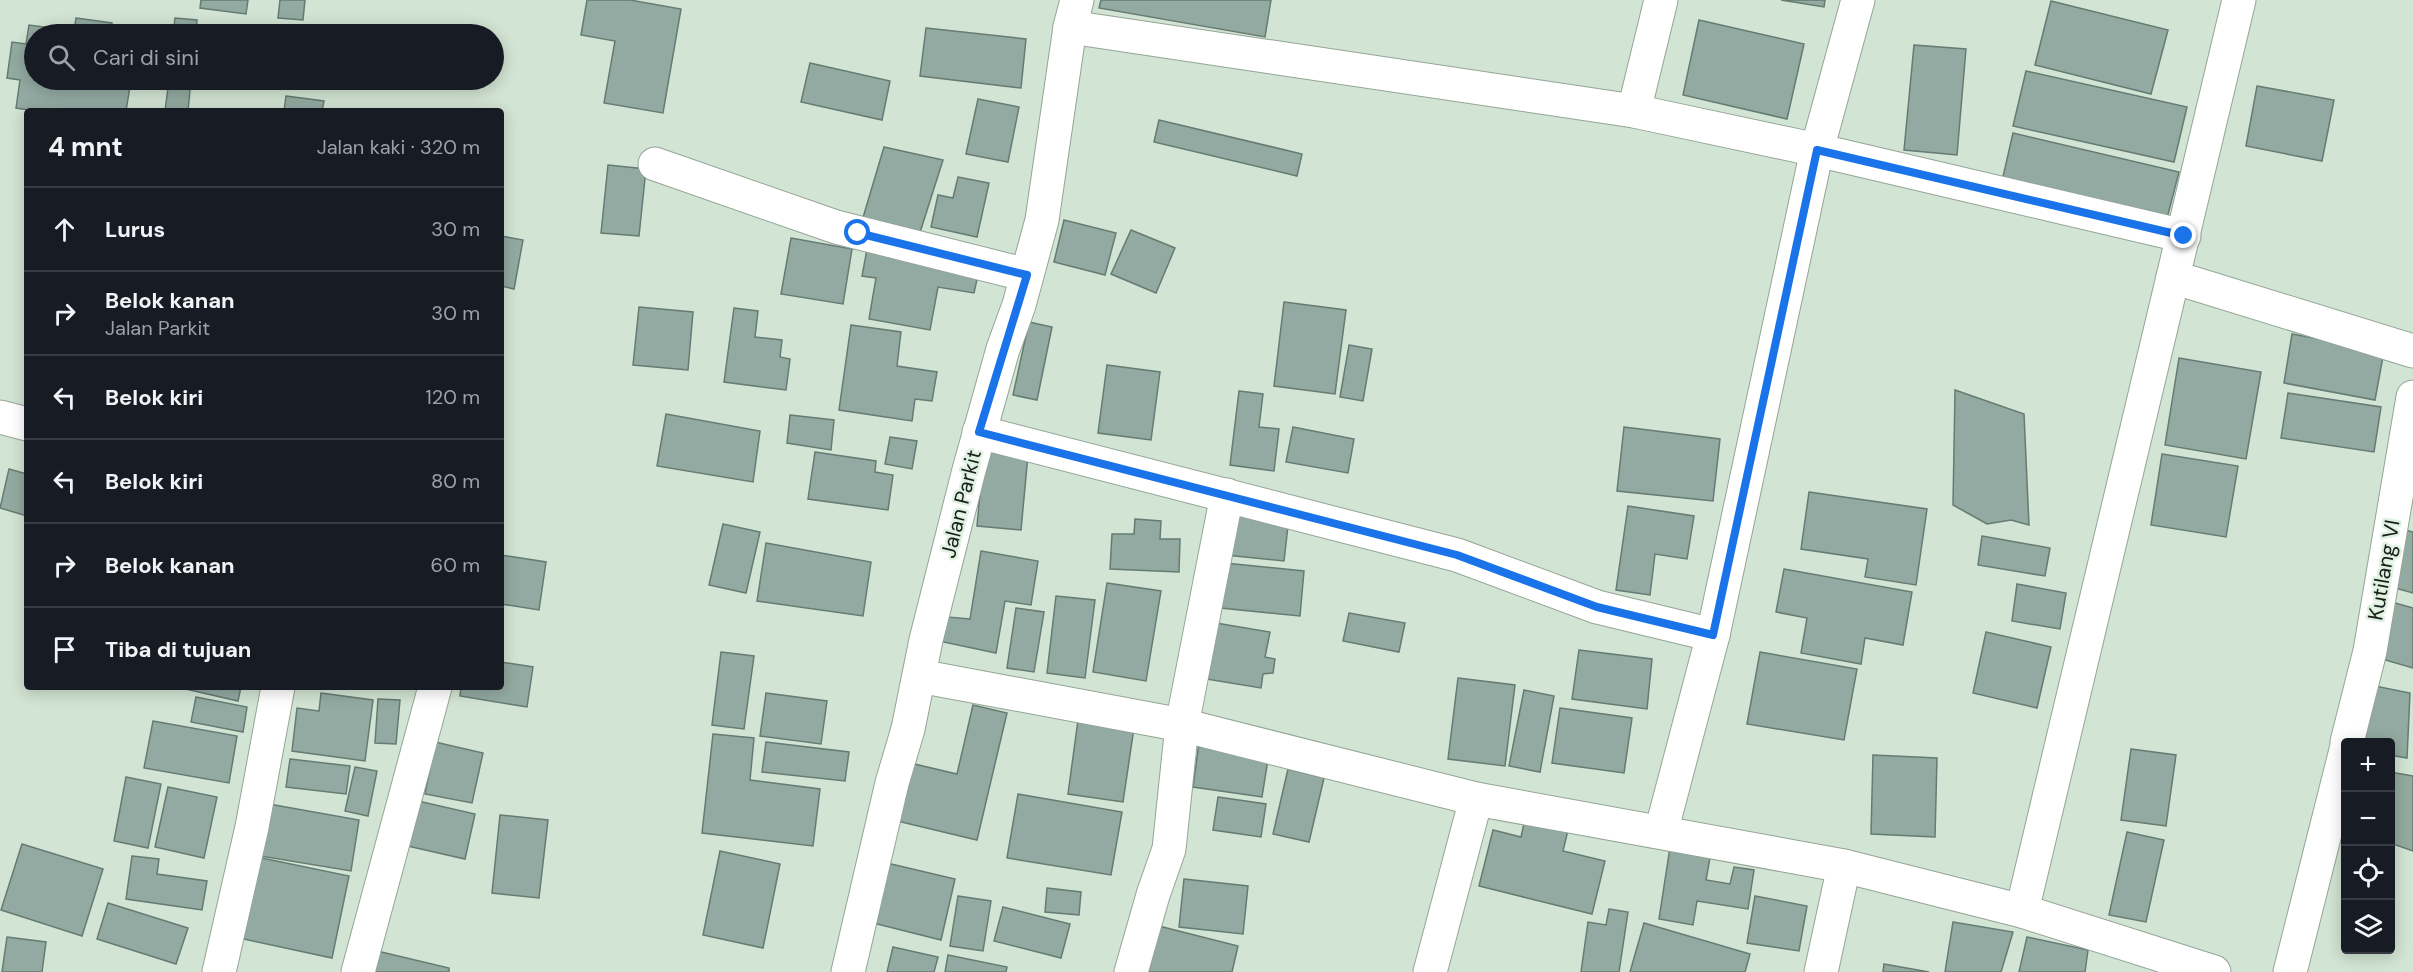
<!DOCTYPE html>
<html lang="id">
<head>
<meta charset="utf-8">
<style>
	:root { --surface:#171b24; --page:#242831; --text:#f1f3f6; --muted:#9ea1a6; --line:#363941 }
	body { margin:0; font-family:"DM Sans",sans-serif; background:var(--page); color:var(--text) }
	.controls { position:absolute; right:18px; bottom:18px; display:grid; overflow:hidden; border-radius:6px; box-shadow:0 3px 15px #0003 }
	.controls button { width:54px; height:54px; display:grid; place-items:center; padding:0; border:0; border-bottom:2px solid var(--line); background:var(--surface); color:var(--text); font:30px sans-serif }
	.stop { position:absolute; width:18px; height:18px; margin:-14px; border:4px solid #1a73e8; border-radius:50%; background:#fff }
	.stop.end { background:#1a73e8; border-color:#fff; box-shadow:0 2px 6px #0008 }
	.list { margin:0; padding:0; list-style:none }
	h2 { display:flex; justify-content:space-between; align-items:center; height:78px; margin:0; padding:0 24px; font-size:26px }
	h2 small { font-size:20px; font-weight:400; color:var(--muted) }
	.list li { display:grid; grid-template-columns:39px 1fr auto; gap:18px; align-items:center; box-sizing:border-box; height:84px; padding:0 24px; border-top:2px solid var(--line) }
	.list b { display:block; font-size:22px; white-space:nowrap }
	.list p { margin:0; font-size:20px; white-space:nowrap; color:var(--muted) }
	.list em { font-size:20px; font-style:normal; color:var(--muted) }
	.icon { flex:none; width:33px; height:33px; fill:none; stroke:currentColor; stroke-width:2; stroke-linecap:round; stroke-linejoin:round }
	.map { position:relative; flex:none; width:2413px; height:972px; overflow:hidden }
	.search { position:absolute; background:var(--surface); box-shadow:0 3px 15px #0003; left:24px; top:24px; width:480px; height:66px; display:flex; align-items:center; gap:15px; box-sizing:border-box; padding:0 21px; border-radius:33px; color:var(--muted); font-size:22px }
	.panel { position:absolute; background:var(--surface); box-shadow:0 3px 15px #0003; left:24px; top:108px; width:480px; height:582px; border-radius:6px }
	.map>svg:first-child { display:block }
	.building { fill:#92aaa1; stroke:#657b73; stroke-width:1.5 }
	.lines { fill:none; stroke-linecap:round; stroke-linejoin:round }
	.minor-casing { stroke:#94a596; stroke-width:35 }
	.minor { stroke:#fff; stroke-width:33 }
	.route { stroke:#1a73e8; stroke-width:8 }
	.labels { text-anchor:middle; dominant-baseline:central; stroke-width:5; stroke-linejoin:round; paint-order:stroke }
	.street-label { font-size:21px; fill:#181e19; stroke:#dff1e0 }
</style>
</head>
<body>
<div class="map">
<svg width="2413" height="972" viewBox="0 0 2413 972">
	<rect width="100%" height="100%" fill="#d2e4d3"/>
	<g class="building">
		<path d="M201 0H248L246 14 200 8Z"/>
		<path d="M280 0H305L303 20 278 18Z"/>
		<path d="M587 0H630L681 9 663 113 604 103 615 41 581 35Z"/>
		<path d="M1101 0H1271L1265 37 1099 8Z"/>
		<path d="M1781 0H1825L1824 7Z"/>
		<path d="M2051 1 2168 30 2151 94 2035 65Z"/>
		<path d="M76 18 112 23 110 34H34V80H131L126 111H35L16 108 20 80 7 78 12 42 26 44 29 25 74 31Z"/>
		<path d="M175 18 197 20 196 34H173Z"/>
		<path d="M1699 20 1804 44 1787 119 1683 95Z"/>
		<path d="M926 28 1026 39 1021 88 920 76Z"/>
		<path d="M1914 45 1966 49 1957 155 1904 150Z"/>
		<path d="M810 63 890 81 882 120 801 102Z"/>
		<path d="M2026 71 2187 107 2174 162 2013 126Z"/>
		<path d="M169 80H191L188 111H165Z"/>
		<path d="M2257 86 2334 100 2322 161 2246 146Z"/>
		<path d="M286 96 324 101 322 111H284Z"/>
		<path d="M978 99 1019 107 1008 162 966 154Z"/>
		<path d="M1159 120 1302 154 1297 176 1154 142Z"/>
		<path d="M2013 133 2179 172 2164 230 2000 190Z"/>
		<path d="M884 147 943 160 916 245 859 231Z"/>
		<path d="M608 165 646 169 639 236 601 233Z"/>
		<path d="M958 177 989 183 977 237 931 227 938 195 953 198Z"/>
		<path d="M1064 220 1116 233 1105 275 1054 262Z"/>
		<path d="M1131 230 1175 248 1156 293 1111 274Z"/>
		<path d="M501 236 523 240 514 289 501 286Z"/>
		<path d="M791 238 852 249 843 304 781 294Z"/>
		<path d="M868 244 978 275 974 293 938 287 930 330 869 319 876 278 862 276Z"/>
		<path d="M1284 302 1346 310 1335 394 1274 386Z"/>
		<path d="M639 307 693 312 688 370 633 365Z"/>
		<path d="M734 308 758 311 755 337 782 340 780 357 790 359 786 390 724 382Z"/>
		<path d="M1029 322 1052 327 1037 400 1013 395Z"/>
		<path d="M851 325 901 332 897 366 937 372 932 401 915 399 912 421 839 410Z"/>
		<path d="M2292 334 2384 351 2375 400 2284 383Z"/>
		<path d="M1349 345 1372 349 1363 401 1340 397Z"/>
		<path d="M2179 358 2261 372 2246 459 2165 445Z"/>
		<path d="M1107 365 1160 372 1151 440 1098 433Z"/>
		<path d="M1955 390 2024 414 2029 525 2011 520 1987 524 1953 505Z"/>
		<path d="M1239 391 1263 394 1259 427 1279 429 1274 471 1230 465Z"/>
		<path d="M2288 393 2381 407 2374 452 2281 438Z"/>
		<path d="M666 414 760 431 753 482 657 466Z"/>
		<path d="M790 415 834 420 831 450 787 443Z"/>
		<path d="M1293 427 1354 439 1348 473 1286 462Z"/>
		<path d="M1624 427 1720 439 1713 501 1617 491Z"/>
		<path d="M890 437 917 441 912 469 885 464Z"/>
		<path d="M984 450 1028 455 1021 530 977 526Z"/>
		<path d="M815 452 876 461 875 472 893 475 888 510 808 499Z"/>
		<path d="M2162 454 2238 466 2226 537 2151 525Z"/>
		<path d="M9 469 27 474V516L0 508Z"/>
		<path d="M1809 492 1927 509 1916 585 1865 577 1868 559 1801 549Z"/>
		<path d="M1628 506 1694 516 1687 559 1655 554 1650 595 1616 590Z"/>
		<path d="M1231 510 1289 517 1284 561 1226 555Z"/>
		<path d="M1135 519 1161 521 1160 539H1180L1179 572 1110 569 1112 534H1134Z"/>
		<path d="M723 524 760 532 746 593 709 585Z"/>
		<path d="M2397 528 2413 532V593L2388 586Z"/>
		<path d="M1982 536 2050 548 2045 576 1978 565Z"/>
		<path d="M766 543 871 562 863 616 757 601Z"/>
		<path d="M981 551 1038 561 1031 605 1005 601 996 653 934 640 936 616 970 619Z"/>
		<path d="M501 555 546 562 539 610 501 604Z"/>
		<path d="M1205 561 1304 571 1300 616 1201 606Z"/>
		<path d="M1784 569 1912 592 1903 645 1865 638 1861 664 1801 653 1807 618 1776 612Z"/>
		<path d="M1107 583 1161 591 1146 681 1093 672Z"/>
		<path d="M2017 584 2066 593 2060 629 2012 621Z"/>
		<path d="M1056 596 1095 600 1085 678 1047 673Z"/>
		<path d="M2381 599 2413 608V668L2375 657Z"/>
		<path d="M1016 608 1044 612 1034 672 1007 668Z"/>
		<path d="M1349 613 1405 623 1399 652 1343 641Z"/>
		<path d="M1216 623 1270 632 1265 657 1275 659 1273 673 1263 674 1261 688 1206 679Z"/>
		<path d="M1986 632 2051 647 2037 708 1973 693Z"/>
		<path d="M1579 650 1652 659 1647 709 1572 699Z"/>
		<path d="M721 652 754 656 744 729 712 725Z"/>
		<path d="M1760 652 1857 669 1844 740 1747 724Z"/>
		<path d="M501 662 533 667 527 707 460 696 461 687H501Z"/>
		<path d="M1458 678 1515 685 1505 766 1448 759Z"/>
		<path d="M2370 685 2410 693 2407 758 2390 755V742H2365Z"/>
		<path d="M177 687H241L238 701Z"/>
		<path d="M1524 690 1554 696 1540 772 1509 766Z"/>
		<path d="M321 693 373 700 365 761 292 751 297 708 319 711Z"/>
		<path d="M766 693 827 701 821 744 760 736Z"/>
		<path d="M196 697 247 707 243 732 191 722Z"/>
		<path d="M378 699 400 700 396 744 375 743Z"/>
		<path d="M973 705 1007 713 977 840 897 821 910 763 957 774Z"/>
		<path d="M1560 708 1632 718 1624 773 1552 763Z"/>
		<path d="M1078 720 1134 728 1123 802 1068 794Z"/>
		<path d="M153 721 237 736 229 783 144 768Z"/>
		<path d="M713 734 754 738 750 780 820 789 813 846 702 833Z"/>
		<path d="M435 742 483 753 472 803 425 794Z"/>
		<path d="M766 742 849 752 845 781 762 772Z"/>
		<path d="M1199 743 1269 753 1262 797 1193 787Z"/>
		<path d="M2131 749 2176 755 2166 826 2121 820Z"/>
		<path d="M1873 755 1937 758 1935 837 1871 834Z"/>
		<path d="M290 759 350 766 346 794 286 787Z"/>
		<path d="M355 767 377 771 368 816 345 811Z"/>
		<path d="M1288 769 1324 778 1309 842 1273 834Z"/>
		<path d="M2390 772 2413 776V851L2390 843Z"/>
		<path d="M126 777 161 784 148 848 114 841Z"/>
		<path d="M168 787 217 797 204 858 155 847Z"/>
		<path d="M1018 794 1122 812 1111 875 1007 858Z"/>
		<path d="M392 795 475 814 465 859 381 840Z"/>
		<path d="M1218 797 1266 804 1261 837 1213 830Z"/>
		<path d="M269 804 359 820 351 871 260 856Z"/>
		<path d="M500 815 548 820 539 898 492 893Z"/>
		<path d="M1525 819 1568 830 1563 851 1605 861 1592 914 1479 886 1493 830 1521 837Z"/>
		<path d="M2127 832 2164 840 2146 922 2109 915Z"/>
		<path d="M1671 841 1712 847 1706 880 1730 884 1734 867 1754 870 1748 909 1697 901 1693 925 1659 919Z"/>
		<path d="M22 844 103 869 82 936 1 910Z"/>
		<path d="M720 851 780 864 763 948 703 935Z"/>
		<path d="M132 856 159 859 157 874 207 881 202 910 126 899Z"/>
		<path d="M257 857 349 876 332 958 239 938Z"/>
		<path d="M887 863 955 879 941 940 873 923Z"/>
		<path d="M1184 879 1248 886 1243 934 1179 927Z"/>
		<path d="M1047 888 1081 892 1079 915 1045 912Z"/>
		<path d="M958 896 991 901 983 951 950 946Z"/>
		<path d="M1755 896 1807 906 1799 951 1747 943Z"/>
		<path d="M108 903 188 928 176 964 97 939Z"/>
		<path d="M1003 907 1070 924 1061 958 994 941Z"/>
		<path d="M1609 909 1628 912 1619 972H1581L1588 922 1606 925Z"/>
		<path d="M1953 922 2013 932 2001 972H1945Z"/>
		<path d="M1644 923 1750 954 1745 972H1630Z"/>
		<path d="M1155 925 1238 946 1232 972H1143Z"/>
		<path d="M7 937 46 942 42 972H2Z"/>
		<path d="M2027 937 2088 950 2085 972H2019Z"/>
		<path d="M893 947 938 957 934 972H887Z"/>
		<path d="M373 950 449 968V972H371Z"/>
		<path d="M948 955 1007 967 1006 972H945Z"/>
		<path d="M1884 964 1929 972H1883Z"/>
	</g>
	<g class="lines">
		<defs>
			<g id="minor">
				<path d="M1070 27 1634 111 1817 150 1858 0"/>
				<path d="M1634 111 1661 0"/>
				<path d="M655 164 836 227 1027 275"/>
				<path d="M2173 277 2413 351"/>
				<path d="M0 417 27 424"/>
				<path d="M979 432 1457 555 1597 607 1713 635"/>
				<path d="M919 676 1182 725 1476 799 1844 866 2022 911 2214 972"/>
				<path d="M2347 742 2370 651 2413 397"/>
				<path d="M1661 832 1713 635 1817 150 2184 236"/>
				<path d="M2022 911 2239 0"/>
				<path d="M219 972 252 827 278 687"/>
				<path d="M358 972 435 687"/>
				<path d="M848 972 892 783 908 729 926 640 969 470 1003 349 1019 305 1042 220 1070 27 1077 0"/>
				<path d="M1131 972 1153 895 1169 849 1182 725 1227 495"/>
				<path d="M1430 972 1476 799"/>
				<path d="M1821 972 1844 866"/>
				<path d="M2290 972 2346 750"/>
			</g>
		</defs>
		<use href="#minor" class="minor-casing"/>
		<use href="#minor" class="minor"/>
	</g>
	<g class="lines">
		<path class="route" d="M858 233 1027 275 979 432 1457 555 1597 607 1713 635 1817 150 2184 236"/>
	</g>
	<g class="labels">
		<g class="street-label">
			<text transform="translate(961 504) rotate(-76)">Jalan Parkit</text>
			<text transform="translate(2384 570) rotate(-80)">Kutilang VI</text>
		</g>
	</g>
</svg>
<div class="controls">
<button>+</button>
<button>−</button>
<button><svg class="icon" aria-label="locate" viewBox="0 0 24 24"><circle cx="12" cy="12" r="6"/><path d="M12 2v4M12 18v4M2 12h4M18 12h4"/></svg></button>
<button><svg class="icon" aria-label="layers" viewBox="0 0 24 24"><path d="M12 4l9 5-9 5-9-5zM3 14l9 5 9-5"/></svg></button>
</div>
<div class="stop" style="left:858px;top:233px"></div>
<div class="stop end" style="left:2184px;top:236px"></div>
<div class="search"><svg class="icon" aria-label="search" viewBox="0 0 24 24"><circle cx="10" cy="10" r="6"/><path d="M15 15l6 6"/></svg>Cari di sini</div>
<section class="panel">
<h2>4 mnt<small>Jalan kaki · 320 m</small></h2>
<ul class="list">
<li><svg class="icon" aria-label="ahead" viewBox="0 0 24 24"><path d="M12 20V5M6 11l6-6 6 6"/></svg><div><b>Lurus</b></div><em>30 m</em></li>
<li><svg class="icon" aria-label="right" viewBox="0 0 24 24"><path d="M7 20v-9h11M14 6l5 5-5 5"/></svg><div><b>Belok kanan</b><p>Jalan Parkit</p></div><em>30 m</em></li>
<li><svg class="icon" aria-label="left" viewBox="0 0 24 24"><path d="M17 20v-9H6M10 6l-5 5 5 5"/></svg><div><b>Belok kiri</b></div><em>120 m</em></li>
<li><svg class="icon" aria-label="left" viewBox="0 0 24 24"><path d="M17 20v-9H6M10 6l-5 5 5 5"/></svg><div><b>Belok kiri</b></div><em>80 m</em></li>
<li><svg class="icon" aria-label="right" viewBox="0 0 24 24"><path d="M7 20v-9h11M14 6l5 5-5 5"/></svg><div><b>Belok kanan</b></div><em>60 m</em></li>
<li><svg class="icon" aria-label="arrive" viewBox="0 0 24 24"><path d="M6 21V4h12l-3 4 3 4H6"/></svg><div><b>Tiba di tujuan</b></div></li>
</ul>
</section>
</div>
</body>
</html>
